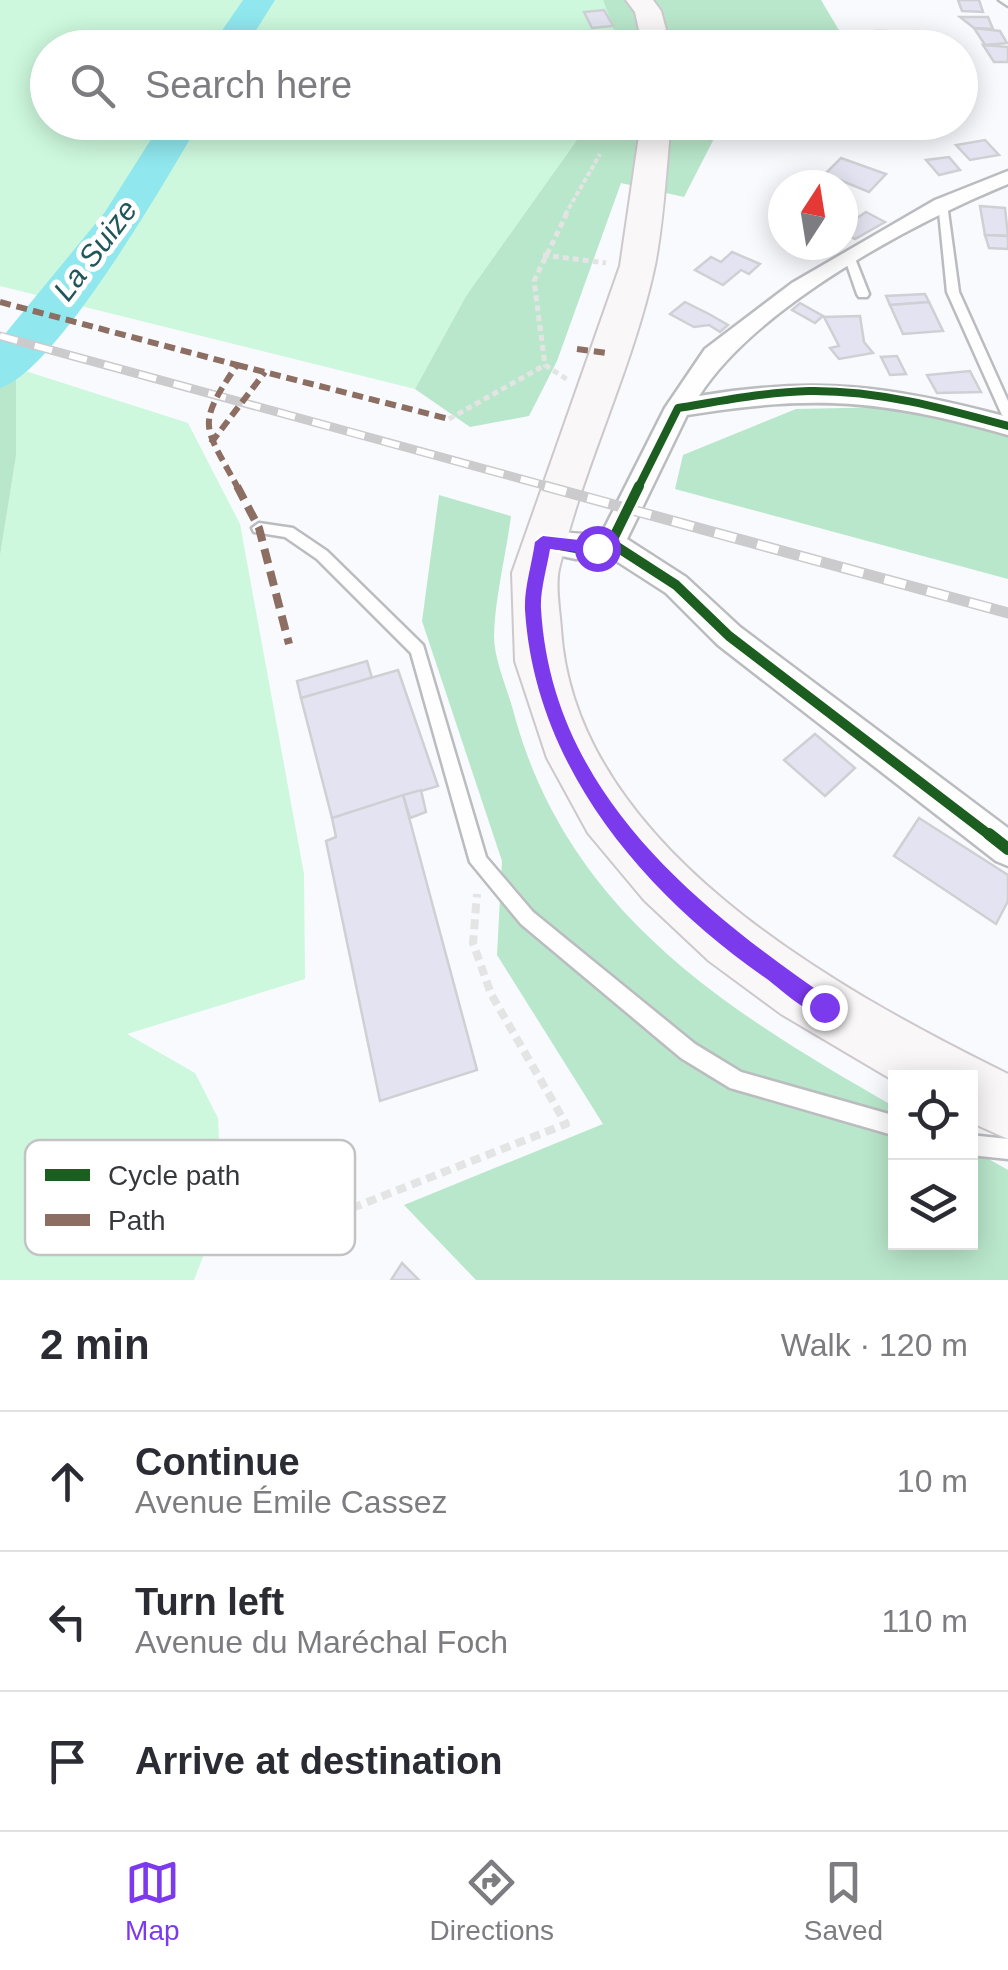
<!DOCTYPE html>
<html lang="en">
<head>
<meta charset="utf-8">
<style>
	:root { --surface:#fff; --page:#f2f2f3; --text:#2b2b33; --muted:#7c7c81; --line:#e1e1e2; --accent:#7c3aed }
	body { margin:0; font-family:Helvetica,sans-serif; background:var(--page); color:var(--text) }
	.controls { position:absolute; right:30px; bottom:30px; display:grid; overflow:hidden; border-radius:0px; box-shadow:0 5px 25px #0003 }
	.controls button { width:90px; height:90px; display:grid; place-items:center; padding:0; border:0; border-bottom:2px solid var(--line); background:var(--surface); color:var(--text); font:50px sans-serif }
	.compass { position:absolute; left:768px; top:170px; width:90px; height:90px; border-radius:50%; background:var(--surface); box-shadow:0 5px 25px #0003; rotate:12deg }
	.stop { position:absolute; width:30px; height:30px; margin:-22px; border:8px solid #7c3aed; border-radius:50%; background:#fff }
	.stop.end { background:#7c3aed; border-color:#fff; box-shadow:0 2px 10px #0008 }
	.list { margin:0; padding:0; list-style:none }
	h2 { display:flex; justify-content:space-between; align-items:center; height:130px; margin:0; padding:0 40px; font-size:42px }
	h2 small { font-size:32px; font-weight:400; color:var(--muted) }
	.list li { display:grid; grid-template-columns:65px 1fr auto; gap:30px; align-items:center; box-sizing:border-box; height:140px; padding:0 40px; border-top:2px solid var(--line) }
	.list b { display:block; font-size:38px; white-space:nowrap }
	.list p { margin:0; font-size:32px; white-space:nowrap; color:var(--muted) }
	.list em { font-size:32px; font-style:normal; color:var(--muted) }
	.icon { flex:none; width:55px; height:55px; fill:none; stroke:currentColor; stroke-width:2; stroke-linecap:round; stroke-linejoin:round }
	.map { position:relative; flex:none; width:1008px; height:1280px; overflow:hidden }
	.search { position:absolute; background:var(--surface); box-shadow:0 5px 25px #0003; left:30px; right:30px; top:30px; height:110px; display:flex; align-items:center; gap:25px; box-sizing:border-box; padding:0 35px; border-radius:55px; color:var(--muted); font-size:38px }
	.sheet { height:550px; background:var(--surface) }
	nav { display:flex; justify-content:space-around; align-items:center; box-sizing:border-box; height:140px; border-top:2px solid var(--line); background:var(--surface); font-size:28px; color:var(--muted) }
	nav a { display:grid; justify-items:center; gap:5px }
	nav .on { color:var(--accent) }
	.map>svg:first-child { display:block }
	.green { fill:#cdf8dd }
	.forest { fill:#b9e7cb }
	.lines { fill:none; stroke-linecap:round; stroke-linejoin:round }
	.river { fill:#90e7ee; fill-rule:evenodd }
	.building { fill:#e4e3f1; stroke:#cfd0d3; stroke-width:2.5 }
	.lane-casing { stroke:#babcbf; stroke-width:5 }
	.street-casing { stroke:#babcbf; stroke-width:5 }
	.primary-casing { stroke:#cdc8cb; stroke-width:4 }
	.path-far2 { stroke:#e4e4e4; stroke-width:4; stroke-dasharray:5 2.5; stroke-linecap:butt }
	.path-far1 { stroke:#e4e4e4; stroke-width:5; stroke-dasharray:6 4; stroke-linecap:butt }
	.path { stroke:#e4e4e4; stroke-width:8; stroke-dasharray:10 6; stroke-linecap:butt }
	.lane { fill:#fefeff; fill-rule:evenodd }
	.street { fill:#fefeff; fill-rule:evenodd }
	.primary { fill:#f9f7f8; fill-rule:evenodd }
	.rail-far1-casing { stroke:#cbcbcd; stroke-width:9 }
	.rail-casing { stroke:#cbcbcd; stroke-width:11 }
	.rail-far1 { stroke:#fff; stroke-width:6; stroke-dasharray:18; stroke-linecap:butt }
	.rail { stroke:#fff; stroke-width:8; stroke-dasharray:22; stroke-linecap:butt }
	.quiet-far1 { stroke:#8d6e63; stroke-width:6; stroke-dasharray:11 6; stroke-linecap:butt }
	.quiet { stroke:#8d6e63; stroke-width:8; stroke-dasharray:15 8; stroke-linecap:butt }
	.cycleway-far2-casing { stroke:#fff; stroke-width:12 }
	.cycleway-far1-casing { stroke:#fff; stroke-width:16 }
	.cycleway-casing { stroke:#fff; stroke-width:19 }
	.cycleway-far2 { stroke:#1b5e20; stroke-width:8 }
	.cycleway-far1 { stroke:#1b5e20; stroke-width:10 }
	.cycleway { stroke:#1b5e20; stroke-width:12 }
	.route { fill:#7c3aed }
	.labels { text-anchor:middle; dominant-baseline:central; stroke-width:10; stroke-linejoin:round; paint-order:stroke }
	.far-water-label { font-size:30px; font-style:italic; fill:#21565a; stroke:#fff }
	.key { fill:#fff; stroke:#c3c3c4; stroke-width:2.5 }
	.key-label { font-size:28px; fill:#36383c }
</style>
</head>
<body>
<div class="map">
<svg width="1008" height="1280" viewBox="0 0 1008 1280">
	<rect width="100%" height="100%" fill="#f8fafd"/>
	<g class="green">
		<path d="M0 0H603L620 47 48 48V122L589 123 466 296 415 389 0 286Z"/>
		<path d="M16 368 188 423 240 524 304 874 305 979 127 1034 195 1073 218 1118 222 1207 194 1280H0V556L16 456Z"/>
	</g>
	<g class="forest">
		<path d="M603 0H821L849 47H620Z"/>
		<path d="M589 123H722L684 197 621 183 557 361 529 416 470 427 415 389 466 296Z"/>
		<path d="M0 363 16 368V456L0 556Z"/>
		<path d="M892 407 1008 435V579L675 489 683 455 796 409Z"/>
		<path d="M439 495 511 516C506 555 495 597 494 636 494 659 507 688 513 710 566 911 725 1010 895 1107L896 1242H970L971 1149 1008 1170V1280H476L404 1205 603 1124 497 955 502 861 422 621Z"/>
	</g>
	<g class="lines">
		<g class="river">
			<path d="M243 0H275L245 48H210Z"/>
			<path d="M162 122H200C167 178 56 372 0 388V340L105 212Z"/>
		</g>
	</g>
	<g class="building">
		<path d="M958 0H979L983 12 962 11Z"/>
		<path d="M604 10 613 26 592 28 584 12Z"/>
		<path d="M960 17H988L993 29 974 28Z"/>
		<path d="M974 28 1000 31 1007 43 985 45Z"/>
		<path d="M877 31 926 32 932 45 881 43Z"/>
		<path d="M983 45 1008 47V62H994Z"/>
		<path d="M985 140 999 155 970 160 956 145Z"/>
		<path d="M949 157 960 170 939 175 926 160Z"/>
		<path d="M841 158 886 174 869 192 825 174Z"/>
		<path d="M980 206 1005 208 1008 236 985 235Z"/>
		<path d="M866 212 885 222 855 239 843 233V222L848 224Z"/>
		<path d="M985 235 1008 236V249L989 248Z"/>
		<path d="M732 252 760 264 749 274 741 270 723 285 695 270 711 257 721 262Z"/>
		<path d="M925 294 929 302 890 305 886 296Z"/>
		<path d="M685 302 709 314 728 325 720 332 709 325 694 327 670 314Z"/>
		<path d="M929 302 943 331 903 334 890 305Z"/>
		<path d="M800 303 823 316 815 323 792 310Z"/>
		<path d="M860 316 864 342 873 353 839 359 830 348 839 346 824 317Z"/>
		<path d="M897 356 906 374 890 375 881 357Z"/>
		<path d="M970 371 981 392 937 393 927 375Z"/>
		<path d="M367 661 372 678 301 698 297 681Z"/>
		<path d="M398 670 438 786 332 818 301 698Z"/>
		<path d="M815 734 855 768 825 796 784 760Z"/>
		<path d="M421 790 426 812 410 818 403 795Z"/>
		<path d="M403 795 477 1070 380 1101 326 841 336 837 332 818Z"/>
		<path d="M919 818 1008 875V901L996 924 894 856Z"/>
		<path d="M402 1263 419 1280H391Z"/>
	</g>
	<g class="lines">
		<defs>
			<g id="lane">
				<path d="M938 202 947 204 959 292 1008 401V419L1002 415 947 292Z"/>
				<path d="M849 253 854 256 869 294 867 297H859L857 294 844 256Z"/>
				<path d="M259 523 293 528 327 551 423 645 486 857 533 912 695 1044 741 1072 896 1116V1136L730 1088 681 1058 521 924 470 862 411 653 317 559 285 537 254 532 252 528Z"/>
				<path d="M970 1135 1008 1139V1159L970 1155Z"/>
			</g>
			<g id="street">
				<path d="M999 0H1008V6Z"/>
				<path d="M1008 171V184C910 224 756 307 699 396 817 376 893 386 1008 417V435C882 400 817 394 687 415L627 539 686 577 740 627 1008 828V866L996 861 718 645 666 593 607 555 576 559 533 550 529 542 533 534C552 528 580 537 602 533L665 408 705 349 792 283 935 200Z"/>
			</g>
			<g id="primary">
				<path d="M626 0H653L661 11 671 48H643L635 12Z"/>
				<path d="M641 122H671C666 170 664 219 655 265 633 369 583 466 559 569 555 587 560 611 561 629 575 846 836 989 1008 1074V1139L970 1122V1078H896V1082L781 1014 709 961 644 900 588 833 547 758 515 661 512 573 620 266Z"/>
			</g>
		</defs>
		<use href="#lane" class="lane-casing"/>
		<use href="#street" class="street-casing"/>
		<use href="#primary" class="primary-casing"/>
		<path class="path-far2" d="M565 215 600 154"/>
		<g class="path-far1">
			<path d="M567 213 534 281 545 365 568 380"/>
			<path d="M543 255 606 263"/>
			<path d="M449 419 545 365"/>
		</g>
		<path class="path" d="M337 1214 566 1124 491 994 473 943 477 894"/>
		<use href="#lane" class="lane"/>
		<use href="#street" class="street"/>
		<use href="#primary" class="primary"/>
		<defs>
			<path id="rail-far1" d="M0 336 554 488"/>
			<path id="rail" d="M545 486 1008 613"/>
		</defs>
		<use href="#rail-far1" class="rail-far1-casing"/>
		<use href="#rail" class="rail-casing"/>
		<use href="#rail-far1" class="rail-far1"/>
		<use href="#rail" class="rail"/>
		<g class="quiet-far1">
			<path d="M0 302 237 365C195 427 204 425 238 488"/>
			<path d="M577 349 607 353"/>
			<path d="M237 365 449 419"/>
			<path d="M211 443 265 372"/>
		</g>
		<path class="quiet" d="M237 486 259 528 289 644"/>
		<defs>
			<path id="cycleway-far2" d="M638 488 678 408C721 401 765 392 809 391 877 390 943 408 1008 426"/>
			<g id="cycleway-far1">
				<path d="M543 542 576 548 611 543 639 486"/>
				<path d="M611 543 676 585 729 636 992 837"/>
			</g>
			<path id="cycleway" d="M989 834 1008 849"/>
		</defs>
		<use href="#cycleway-far2" class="cycleway-far2-casing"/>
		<use href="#cycleway-far1" class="cycleway-far1-casing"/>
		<use href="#cycleway" class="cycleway-casing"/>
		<use href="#cycleway-far2" class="cycleway-far2"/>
		<use href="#cycleway-far1" class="cycleway-far1"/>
		<use href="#cycleway" class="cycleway"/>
	</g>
	<path class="route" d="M543 536 597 542 605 548 597 554 550 549C547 568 540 590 541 609 552 791 692 904 831 1000V1014C813 1021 782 990 767 979 643 893 535 767 525 610 524 588 532 564 535 542Z"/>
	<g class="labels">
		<g class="far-water-label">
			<text transform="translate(95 250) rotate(-53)">La Suize</text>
		</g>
	</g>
	<rect x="25" y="1140" width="330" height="115" rx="15" class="key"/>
	<rect x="45" y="1169" width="45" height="12" fill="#1b5e20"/>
	<rect x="45" y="1214" width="45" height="12" fill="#8d6e63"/>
	<g class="key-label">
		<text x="108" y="1185">Cycle path</text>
		<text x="108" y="1230">Path</text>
	</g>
</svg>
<div class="controls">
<button><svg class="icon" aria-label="locate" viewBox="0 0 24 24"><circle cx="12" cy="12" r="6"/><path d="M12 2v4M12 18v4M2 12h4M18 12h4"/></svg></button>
<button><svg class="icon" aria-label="layers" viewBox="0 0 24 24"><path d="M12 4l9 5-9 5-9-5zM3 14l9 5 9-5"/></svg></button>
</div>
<svg class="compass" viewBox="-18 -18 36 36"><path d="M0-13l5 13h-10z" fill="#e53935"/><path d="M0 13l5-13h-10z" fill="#7c7c81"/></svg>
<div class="stop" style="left:597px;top:548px"></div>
<div class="stop end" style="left:824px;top:1007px"></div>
<div class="search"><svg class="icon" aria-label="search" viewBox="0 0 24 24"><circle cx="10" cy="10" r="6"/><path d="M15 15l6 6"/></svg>Search here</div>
</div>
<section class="sheet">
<h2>2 min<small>Walk · 120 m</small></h2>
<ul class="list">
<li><svg class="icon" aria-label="ahead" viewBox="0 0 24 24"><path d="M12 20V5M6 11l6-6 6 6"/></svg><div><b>Continue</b><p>Avenue Émile Cassez</p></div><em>10 m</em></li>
<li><svg class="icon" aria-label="left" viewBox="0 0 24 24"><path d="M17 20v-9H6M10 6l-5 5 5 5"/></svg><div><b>Turn left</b><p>Avenue du Maréchal Foch</p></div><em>110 m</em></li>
<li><svg class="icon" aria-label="arrive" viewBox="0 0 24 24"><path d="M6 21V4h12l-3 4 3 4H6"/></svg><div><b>Arrive at destination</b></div></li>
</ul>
</section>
<nav>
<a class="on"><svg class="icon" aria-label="map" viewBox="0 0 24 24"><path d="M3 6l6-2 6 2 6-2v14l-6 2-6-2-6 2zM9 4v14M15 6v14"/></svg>Map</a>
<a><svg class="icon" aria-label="directions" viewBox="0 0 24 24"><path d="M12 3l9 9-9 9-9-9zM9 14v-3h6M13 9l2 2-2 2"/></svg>Directions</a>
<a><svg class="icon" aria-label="saved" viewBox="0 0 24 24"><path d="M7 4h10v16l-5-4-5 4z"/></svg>Saved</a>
</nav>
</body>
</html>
